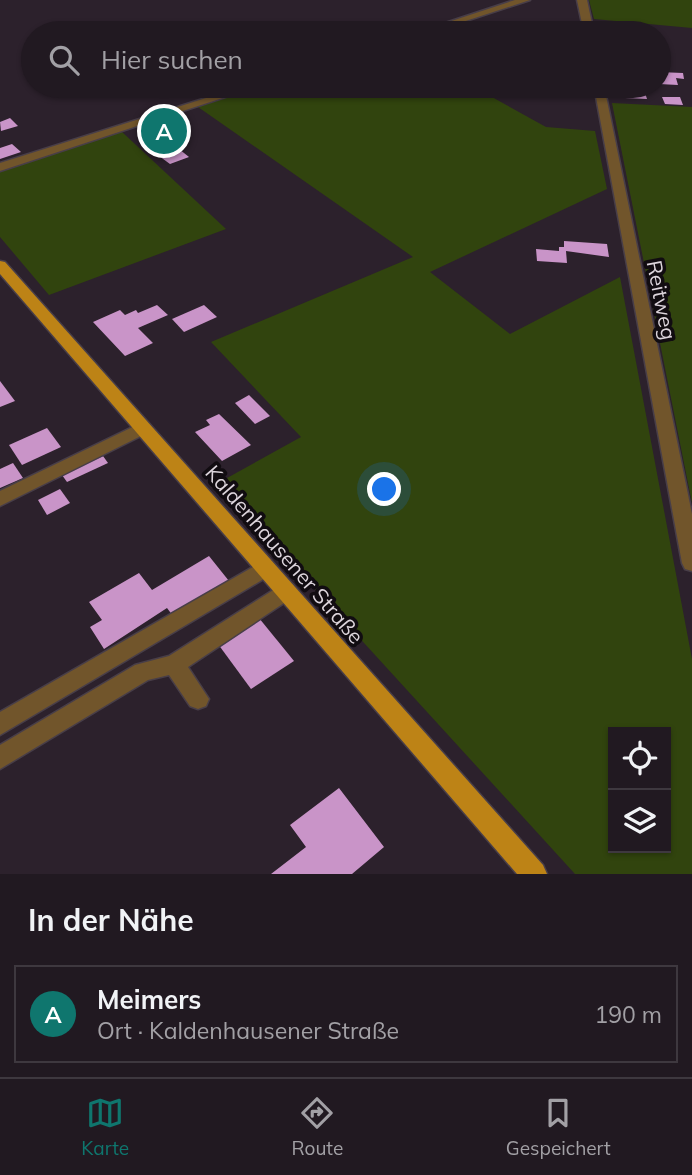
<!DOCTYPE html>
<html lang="de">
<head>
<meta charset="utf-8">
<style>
	:root { --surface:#211921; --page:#29222a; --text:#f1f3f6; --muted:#a2a0a5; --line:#3e383f; --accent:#0f766e }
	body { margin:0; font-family:Mulish,sans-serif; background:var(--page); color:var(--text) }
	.controls { position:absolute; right:21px; bottom:21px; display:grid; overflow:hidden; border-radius:0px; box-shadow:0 2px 5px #0004 }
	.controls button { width:63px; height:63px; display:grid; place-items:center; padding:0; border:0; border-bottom:2px solid var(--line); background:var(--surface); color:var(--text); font:35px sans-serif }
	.you { position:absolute; left:385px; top:490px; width:24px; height:24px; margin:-18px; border:5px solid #fff; border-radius:50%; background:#1a73e8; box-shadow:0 0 0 10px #1a73e833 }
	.badge { display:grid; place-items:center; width:46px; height:46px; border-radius:50%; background:var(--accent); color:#fff; font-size:23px; font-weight:700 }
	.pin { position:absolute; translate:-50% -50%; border:4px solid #fff; box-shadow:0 2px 7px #0006 }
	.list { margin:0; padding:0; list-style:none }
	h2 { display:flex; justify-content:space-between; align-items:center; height:91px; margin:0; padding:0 28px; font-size:30px }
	h2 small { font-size:23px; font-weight:400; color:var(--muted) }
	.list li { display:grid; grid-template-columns:46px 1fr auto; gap:21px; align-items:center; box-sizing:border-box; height:98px; margin:0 14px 14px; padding:0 14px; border:2px solid var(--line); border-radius:0px }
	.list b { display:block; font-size:26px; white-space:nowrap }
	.list p { margin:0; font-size:23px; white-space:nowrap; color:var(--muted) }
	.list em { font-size:23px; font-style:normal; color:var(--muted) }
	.icon { flex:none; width:38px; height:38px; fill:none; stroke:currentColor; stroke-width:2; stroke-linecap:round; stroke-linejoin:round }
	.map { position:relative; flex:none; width:692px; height:874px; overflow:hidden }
	.search { position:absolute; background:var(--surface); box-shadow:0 2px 5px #0004; left:21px; right:21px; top:21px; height:77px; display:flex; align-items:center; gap:18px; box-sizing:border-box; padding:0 24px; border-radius:38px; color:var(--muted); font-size:26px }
	.sheet { height:203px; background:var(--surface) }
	nav { display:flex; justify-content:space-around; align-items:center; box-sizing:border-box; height:98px; border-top:2px solid var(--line); background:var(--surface); font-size:19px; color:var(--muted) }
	nav a { display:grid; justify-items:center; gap:4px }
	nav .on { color:var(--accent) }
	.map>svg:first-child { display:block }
	.green { fill:#31440e; fill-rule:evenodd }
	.building { fill:#c994c8 }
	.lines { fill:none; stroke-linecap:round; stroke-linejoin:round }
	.minor-casing { stroke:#483e48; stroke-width:3 }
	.major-casing { stroke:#483e48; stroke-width:3 }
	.minor { fill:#71552b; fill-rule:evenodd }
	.major { fill:#bd8316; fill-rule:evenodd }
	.labels { text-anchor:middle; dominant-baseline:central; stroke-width:7; stroke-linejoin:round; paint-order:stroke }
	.street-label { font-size:21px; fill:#ddd5dc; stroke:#110c11 }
</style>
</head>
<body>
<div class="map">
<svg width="692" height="874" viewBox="0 0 692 874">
	<rect width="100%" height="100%" fill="#2c212c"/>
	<g class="green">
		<path d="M589 0H692V28L594 19Z"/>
		<path d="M264 86H472L546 127 595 131 607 189 430 272 510 334 620 277 692 659V874H575L218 483 301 437 211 342 413 257 198 107ZM613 732H666V848H613Z"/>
		<path d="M612 103 692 107V503Z"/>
		<path d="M121 131 226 229 49 295 0 237V170Z"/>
	</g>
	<g class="building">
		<path d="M620 26 636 28 637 33H609L608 27Z"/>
		<path d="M659 72 683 73 684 79 676 78 678 85 659 84Z"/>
		<path d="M527 86H583L585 98 544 96V91H528Z"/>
		<path d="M622 86H643L647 99 625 98Z"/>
		<path d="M662 97H680L683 105 665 104Z"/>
		<path d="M10 118 18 126 1 131 0 122Z"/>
		<path d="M171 120 187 131 156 142 141 130Z"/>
		<path d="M12 144 21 152 0 159V148Z"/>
		<path d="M179 149 189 157 170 164 159 156Z"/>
		<path d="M564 241 607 244 609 257 566 251 567 263 537 261 536 249 559 251V247H564Z"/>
		<path d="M157 305 168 315 138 328 153 343 125 356 93 322 120 310 125 315 136 310 138 313Z"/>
		<path d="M204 305 217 317 184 332 172 319Z"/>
		<path d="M0 381 15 401 0 407Z"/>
		<path d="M249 395 270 416 255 424 235 403Z"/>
		<path d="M219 414 251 445 222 461 195 432 210 425 206 420Z"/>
		<path d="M47 428 61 447 22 465 9 445Z"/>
		<path d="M103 456 108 463 67 482 62 475Z"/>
		<path d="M13 463 23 478 0 488V469Z"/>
		<path d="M60 489 70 503 47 515 38 500Z"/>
		<path d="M209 556 229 581 173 616 167 608 104 649 90 627 102 620 89 602 139 573 152 590Z"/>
		<path d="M259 618 294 661 251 689 218 644Z"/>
		<path d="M339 788 384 847 352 874H271L306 847 290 825Z"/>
	</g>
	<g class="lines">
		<defs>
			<g id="minor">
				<path d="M515 0H530L429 33H415Z"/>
				<path d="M577 0H587L594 33H584Z"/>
				<path d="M244 86H259L0 171V163Z"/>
				<path d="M594 86H604L692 514V571L685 569 682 563Z"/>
				<path d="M143 422 152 428 149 432 0 506V491Z"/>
				<path d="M265 560 272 562 275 568 272 574 0 735V712Z"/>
				<path d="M286 582 293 585 296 591 293 597 188 667 209 699 206 706 198 709 190 706 169 675 148 680 0 769V745L135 665 169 656Z"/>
			</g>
			<path id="major" d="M0 261 5 262 543 865 547 874H517L0 274Z"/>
		</defs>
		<use href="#minor" class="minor-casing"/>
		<use href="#major" class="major-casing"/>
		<use href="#minor" class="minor"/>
		<use href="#major" class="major"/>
	</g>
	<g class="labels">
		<g class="street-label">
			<text transform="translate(662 300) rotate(79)">Reitweg</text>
			<text transform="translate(285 554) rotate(49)">Kaldenhausener Straße</text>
		</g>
	</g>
</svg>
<div class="controls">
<button><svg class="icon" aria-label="locate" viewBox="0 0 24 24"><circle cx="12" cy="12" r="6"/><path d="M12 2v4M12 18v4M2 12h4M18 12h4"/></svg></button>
<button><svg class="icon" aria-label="layers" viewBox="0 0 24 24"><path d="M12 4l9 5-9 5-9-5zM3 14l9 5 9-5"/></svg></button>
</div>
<div class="you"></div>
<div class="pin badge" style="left:164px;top:131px">A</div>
<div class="search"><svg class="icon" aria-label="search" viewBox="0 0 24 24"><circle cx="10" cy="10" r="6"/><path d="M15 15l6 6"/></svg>Hier suchen</div>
</div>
<section class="sheet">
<h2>In der Nähe<small></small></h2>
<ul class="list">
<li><span class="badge">A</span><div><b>Meimers</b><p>Ort · Kaldenhausener Straße</p></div><em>190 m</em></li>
</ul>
</section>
<nav>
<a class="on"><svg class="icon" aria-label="map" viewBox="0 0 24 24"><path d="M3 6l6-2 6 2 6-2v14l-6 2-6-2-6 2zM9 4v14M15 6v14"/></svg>Karte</a>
<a><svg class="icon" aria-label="directions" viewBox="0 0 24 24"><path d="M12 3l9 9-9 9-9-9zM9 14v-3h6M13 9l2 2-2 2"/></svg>Route</a>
<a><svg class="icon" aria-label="saved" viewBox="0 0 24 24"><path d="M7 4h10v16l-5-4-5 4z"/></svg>Gespeichert</a>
</nav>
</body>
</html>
